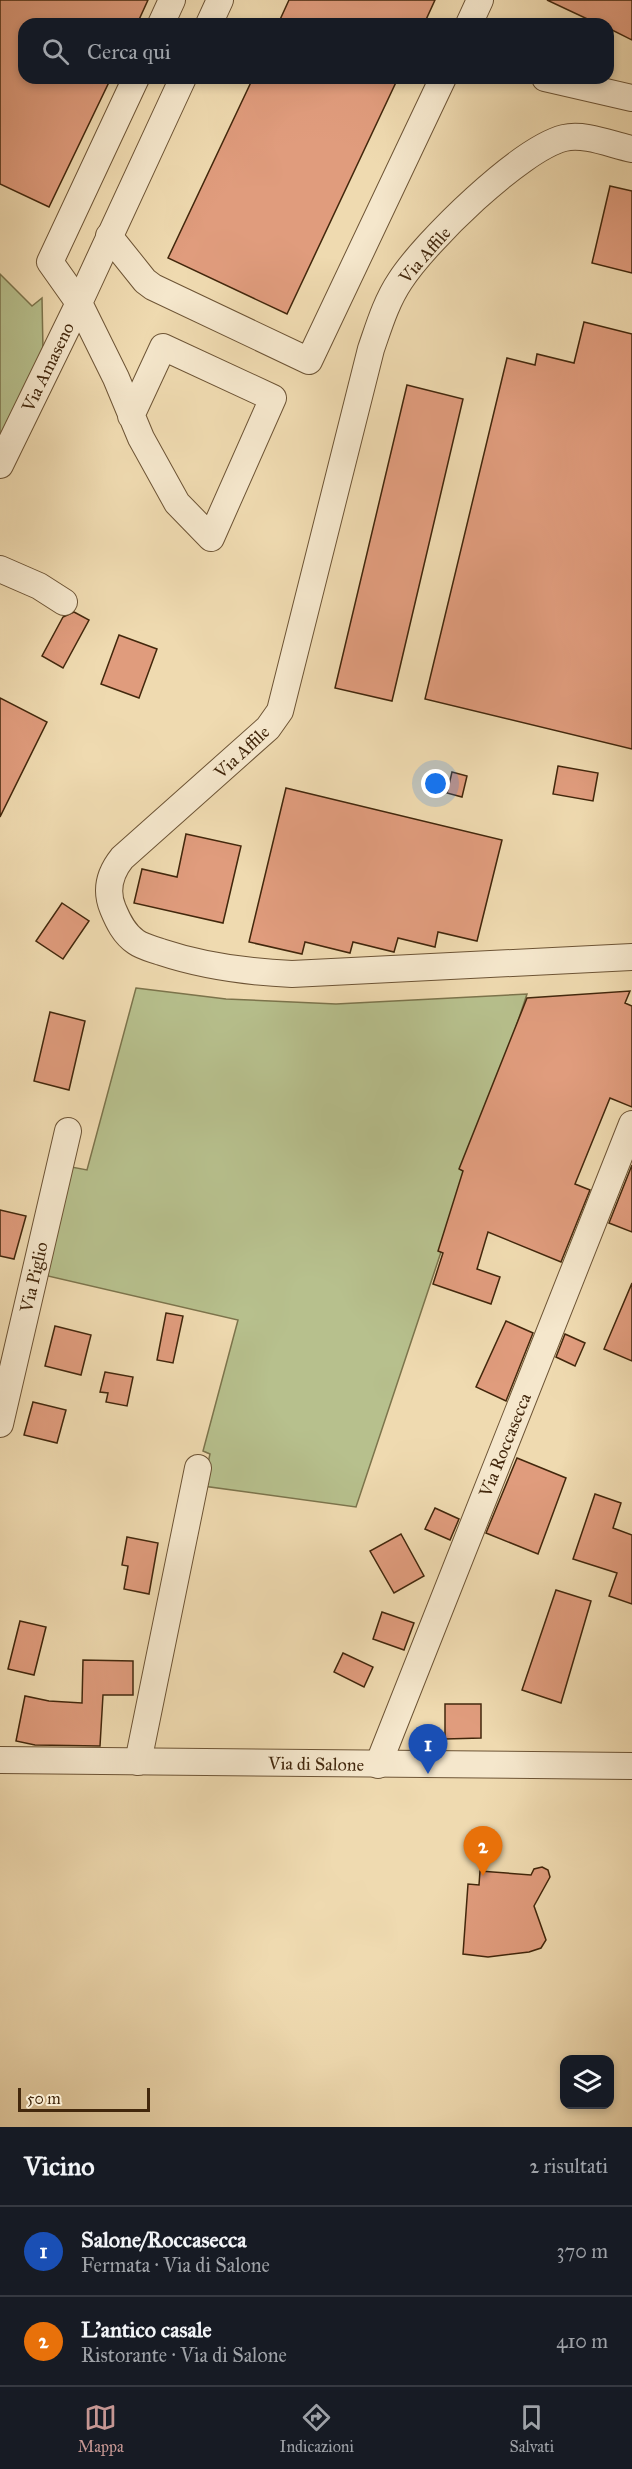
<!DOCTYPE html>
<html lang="it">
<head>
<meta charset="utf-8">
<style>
	:root { --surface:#171b24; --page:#20242c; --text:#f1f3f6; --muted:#9ea1a6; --line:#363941; --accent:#c59692 }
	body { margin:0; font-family:"IM FELL Great Primer",serif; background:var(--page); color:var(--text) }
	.controls { position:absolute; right:18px; bottom:18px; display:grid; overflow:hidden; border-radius:12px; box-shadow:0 3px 9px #0003 }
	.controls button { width:54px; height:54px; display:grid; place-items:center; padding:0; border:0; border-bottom:2px solid var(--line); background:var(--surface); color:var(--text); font:30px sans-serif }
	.scale { position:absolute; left:18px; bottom:15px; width:132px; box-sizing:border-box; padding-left:6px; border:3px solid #42270c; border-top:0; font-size:16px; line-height:21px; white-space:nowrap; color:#42270c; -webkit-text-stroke:4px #f5e7cc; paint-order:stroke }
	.you { position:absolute; left:436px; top:784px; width:21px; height:21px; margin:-15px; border:4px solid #fff; border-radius:50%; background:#1a73e8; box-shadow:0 0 0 9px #1a73e833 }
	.badge { display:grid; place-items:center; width:39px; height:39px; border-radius:50%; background:var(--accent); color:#fff; font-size:20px; font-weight:700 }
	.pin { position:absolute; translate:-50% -50px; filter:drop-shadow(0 2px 3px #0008) }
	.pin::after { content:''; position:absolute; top:32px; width:21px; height:18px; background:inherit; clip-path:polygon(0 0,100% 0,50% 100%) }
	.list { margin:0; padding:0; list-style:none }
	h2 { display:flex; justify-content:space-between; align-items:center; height:78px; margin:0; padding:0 24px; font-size:26px }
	h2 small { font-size:20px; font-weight:400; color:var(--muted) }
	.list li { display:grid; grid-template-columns:39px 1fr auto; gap:18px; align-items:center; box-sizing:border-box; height:90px; padding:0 24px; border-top:2px solid var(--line) }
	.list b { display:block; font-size:22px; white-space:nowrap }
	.list p { margin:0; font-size:20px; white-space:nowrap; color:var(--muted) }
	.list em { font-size:20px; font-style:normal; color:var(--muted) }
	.icon { flex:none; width:33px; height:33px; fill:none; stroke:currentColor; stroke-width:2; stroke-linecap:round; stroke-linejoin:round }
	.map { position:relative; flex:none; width:632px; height:2127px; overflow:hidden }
	.search { position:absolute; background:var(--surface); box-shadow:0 3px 9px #0003; left:18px; right:18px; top:18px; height:66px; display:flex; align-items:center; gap:15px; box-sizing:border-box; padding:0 21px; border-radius:18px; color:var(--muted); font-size:22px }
	.sheet { height:258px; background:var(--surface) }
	nav { display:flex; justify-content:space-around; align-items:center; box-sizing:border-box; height:84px; border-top:2px solid var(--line); background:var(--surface); font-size:16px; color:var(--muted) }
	nav a { display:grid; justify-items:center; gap:3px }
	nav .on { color:var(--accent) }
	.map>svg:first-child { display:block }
	.green { fill:#b7c08d; stroke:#7c744c; stroke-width:1.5 }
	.building { fill:#e09c7d; stroke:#42270c; stroke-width:1.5 }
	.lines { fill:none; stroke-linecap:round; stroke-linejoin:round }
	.minor-casing { stroke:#6d5435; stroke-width:28 }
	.minor { stroke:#f5e7cc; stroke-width:26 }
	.labels { text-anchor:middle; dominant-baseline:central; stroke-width:4.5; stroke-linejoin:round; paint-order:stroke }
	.street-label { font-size:18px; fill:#42270c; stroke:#f5e7cc }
</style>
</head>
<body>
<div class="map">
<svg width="632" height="2127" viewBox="0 0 632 2127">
	<rect width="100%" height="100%" fill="#efdab0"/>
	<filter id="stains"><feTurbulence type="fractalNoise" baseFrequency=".00333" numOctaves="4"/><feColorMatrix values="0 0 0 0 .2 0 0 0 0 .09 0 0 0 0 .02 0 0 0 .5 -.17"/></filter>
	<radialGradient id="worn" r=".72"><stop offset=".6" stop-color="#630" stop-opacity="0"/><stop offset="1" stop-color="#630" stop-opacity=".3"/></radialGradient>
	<g class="green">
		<path d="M0 274 32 306 42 298 43 351 0 444Z"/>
		<path d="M136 988 226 999 336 1004 527 994 356 1507 203 1486 210 1454 203 1451 238 1320 35 1273 61 1165 87 1170Z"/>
	</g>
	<g class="building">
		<path d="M0 0H148L137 24H24V78H111L49 207 0 184Z"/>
		<path d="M289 0H435L424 24H278Z"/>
		<path d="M547 0H632V40L608 28V24H598Z"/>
		<path d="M253 78H398L287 314 168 258Z"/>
		<path d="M610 186 632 191V273L592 263Z"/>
		<path d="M584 322 632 334V749L425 699 507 358 535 365 537 354 574 363Z"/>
		<path d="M407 385 463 399 392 701 335 688Z"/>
		<path d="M74 612 89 620 63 668 42 656 63 617Z"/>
		<path d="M119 635 157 649 139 698 101 684Z"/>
		<path d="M0 698 47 722 0 817Z"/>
		<path d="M558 766 598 773 593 801 553 794Z"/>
		<path d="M452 772 467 776 462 797 447 793Z"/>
		<path d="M286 788 502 840 477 941 438 932 435 947 398 938 394 952 353 942 350 953 305 942 302 954 249 942Z"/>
		<path d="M186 834 241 846 223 923 134 903 142 869 177 877Z"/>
		<path d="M62 903 89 921 63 959 36 941Z"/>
		<path d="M630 991 625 1003 632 1006V1107L610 1098 575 1184 590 1190 561 1262 488 1232 477 1269 500 1277 491 1304 433 1284 443 1253 438 1251 463 1171 459 1169 527 998Z"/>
		<path d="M50 1012 85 1021 69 1090 34 1081Z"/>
		<path d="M632 1165V1232L609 1223Z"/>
		<path d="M0 1210 26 1216 14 1259 0 1256Z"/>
		<path d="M632 1283V1361L604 1349Z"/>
		<path d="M166 1313 183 1316 173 1363 157 1360Z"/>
		<path d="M506 1321 533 1333 506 1401 476 1387Z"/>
		<path d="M55 1326 91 1335 81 1375 45 1366Z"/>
		<path d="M565 1334 585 1343 575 1366 556 1357Z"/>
		<path d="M105 1372 133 1377 127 1406 106 1402 108 1393 100 1392Z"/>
		<path d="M33 1402 66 1410 57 1443 24 1435Z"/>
		<path d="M517 1458 566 1478 538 1554 486 1533Z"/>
		<path d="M595 1494 621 1503 613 1528 632 1535V1604L609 1596 617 1573 573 1559Z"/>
		<path d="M435 1508 459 1519 450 1540 425 1529Z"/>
		<path d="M401 1534 424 1576 394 1593 370 1551Z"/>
		<path d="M127 1537 158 1543 149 1594 124 1589 128 1566 122 1565Z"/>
		<path d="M556 1590 591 1601 561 1703 522 1690Z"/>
		<path d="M382 1612 414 1623 404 1650 373 1639Z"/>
		<path d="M20 1621 46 1627 34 1675 8 1669Z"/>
		<path d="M343 1653 373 1667 364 1687 334 1672Z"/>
		<path d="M83 1660 133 1661V1695H103L100 1746 35 1745 16 1741 25 1696 49 1701 82 1703Z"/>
		<path d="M445 1704H481V1738L445 1739Z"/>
		<path d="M542 1867 548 1870 550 1877 534 1906 546 1940 541 1948 529 1952 488 1957 463 1954 468 1884 479 1885 480 1871 531 1875 534 1869Z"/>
	</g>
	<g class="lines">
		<defs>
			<g id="minor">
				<path d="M161 24 172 0"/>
				<path d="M209 24 220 0"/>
				<path d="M469 24 480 0"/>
				<path d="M545 78 632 98"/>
				<path d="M632 149C612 145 585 133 564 138 520 149 425 242 400 281 386 302 379 326 371 349L280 711 268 728 122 858C110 873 105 890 113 909 118 921 124 934 136 942 143 947 153 949 161 952 203 966 248 972 292 974L632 957"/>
				<path d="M109 236 145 281 153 287 309 361 443 78"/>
				<path d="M131 416 163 347 273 398 211 538 177 503 141 438 116 378 79 303 183 78"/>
				<path d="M0 465 79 303 50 262 136 78"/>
				<path d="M0 569 39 586 64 602"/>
				<path d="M0 1424 68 1131"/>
				<path d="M0 1760 632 1766"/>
				<path d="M138 1762 198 1468"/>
				<path d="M378 1765 632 1124"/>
			</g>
		</defs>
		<use href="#minor" class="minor-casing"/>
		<use href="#minor" class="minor"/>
	</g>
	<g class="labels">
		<g class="street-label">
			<text transform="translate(425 255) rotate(-49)">Via Affile</text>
			<text transform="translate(48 367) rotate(-64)">Via Amaseno</text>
			<text transform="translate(242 752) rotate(-43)">Via Affile</text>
			<text transform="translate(34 1277) rotate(-77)">Via Piglio</text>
			<text transform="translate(505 1445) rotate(-68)">Via Roccasecca</text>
			<text transform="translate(316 1764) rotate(1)">Via di Salone</text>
		</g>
	</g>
	<rect width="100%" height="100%" filter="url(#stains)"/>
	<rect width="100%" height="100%" fill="url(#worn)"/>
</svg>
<div class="controls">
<button><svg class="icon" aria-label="layers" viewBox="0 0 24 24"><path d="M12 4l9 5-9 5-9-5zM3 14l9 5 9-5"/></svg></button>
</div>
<div class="scale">50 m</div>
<div class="you"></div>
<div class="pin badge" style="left:428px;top:1774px;background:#1a4fb4">1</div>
<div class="pin badge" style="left:483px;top:1876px;background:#e8710a">2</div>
<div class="search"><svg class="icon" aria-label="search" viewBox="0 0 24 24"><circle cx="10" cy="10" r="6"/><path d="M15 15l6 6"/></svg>Cerca qui</div>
</div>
<section class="sheet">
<h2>Vicino<small>2 risultati</small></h2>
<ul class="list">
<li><span class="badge" style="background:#1a4fb4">1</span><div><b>Salone/Roccasecca</b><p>Fermata · Via di Salone</p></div><em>370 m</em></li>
<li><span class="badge" style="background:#e8710a">2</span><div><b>L'antico casale</b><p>Ristorante · Via di Salone</p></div><em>410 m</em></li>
</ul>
</section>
<nav>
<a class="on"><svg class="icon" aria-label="map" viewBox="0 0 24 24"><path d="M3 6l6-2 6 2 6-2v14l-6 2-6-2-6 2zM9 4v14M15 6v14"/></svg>Mappa</a>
<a><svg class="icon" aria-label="directions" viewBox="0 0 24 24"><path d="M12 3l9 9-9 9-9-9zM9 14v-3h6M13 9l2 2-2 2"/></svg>Indicazioni</a>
<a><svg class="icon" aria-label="saved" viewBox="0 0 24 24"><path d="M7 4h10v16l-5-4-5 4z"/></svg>Salvati</a>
</nav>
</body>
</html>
